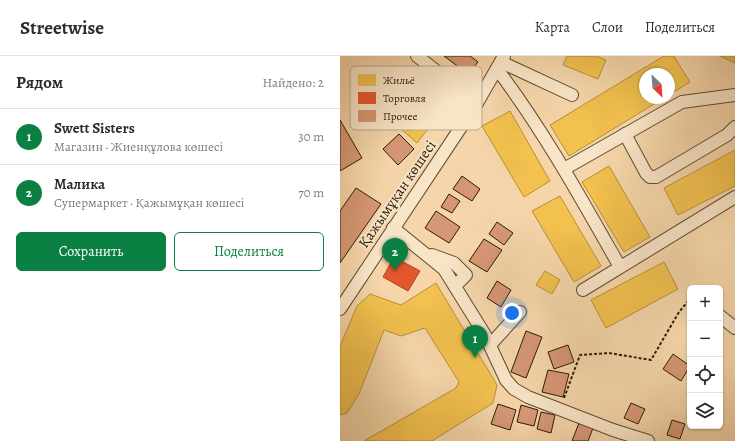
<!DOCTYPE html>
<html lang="ru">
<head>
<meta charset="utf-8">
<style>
	:root { --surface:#fff; --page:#f2f2f3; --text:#2b2b33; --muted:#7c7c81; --line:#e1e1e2; --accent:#0b8043 }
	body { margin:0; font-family:Alegreya,serif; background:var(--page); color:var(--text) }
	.controls { position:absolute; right:12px; bottom:12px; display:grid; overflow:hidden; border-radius:6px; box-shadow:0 1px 3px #0004 }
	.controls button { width:36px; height:36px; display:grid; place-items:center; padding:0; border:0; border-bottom:1px solid var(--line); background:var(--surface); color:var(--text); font:20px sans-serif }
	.compass { position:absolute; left:299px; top:12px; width:36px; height:36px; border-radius:50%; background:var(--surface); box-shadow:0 1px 3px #0004; rotate:155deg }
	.you { position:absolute; left:172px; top:257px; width:14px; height:14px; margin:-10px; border:3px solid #fff; border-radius:50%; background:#1a73e8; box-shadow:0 0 0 6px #1a73e833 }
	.badge { display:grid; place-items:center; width:26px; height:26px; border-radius:50%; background:var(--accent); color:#fff; font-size:13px; font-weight:700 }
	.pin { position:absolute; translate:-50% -33px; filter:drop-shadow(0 1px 2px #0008) }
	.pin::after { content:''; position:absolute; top:21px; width:14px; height:12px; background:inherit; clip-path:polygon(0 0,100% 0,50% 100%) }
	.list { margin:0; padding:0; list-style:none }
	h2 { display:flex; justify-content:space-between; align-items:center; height:52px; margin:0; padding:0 16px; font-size:17px }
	h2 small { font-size:13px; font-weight:400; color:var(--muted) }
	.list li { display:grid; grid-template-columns:26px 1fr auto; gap:12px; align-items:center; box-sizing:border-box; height:56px; padding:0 16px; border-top:1px solid var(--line) }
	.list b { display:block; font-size:15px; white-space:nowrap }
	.list p { margin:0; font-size:13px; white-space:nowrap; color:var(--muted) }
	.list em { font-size:13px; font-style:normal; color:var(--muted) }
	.actions { display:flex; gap:8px; padding:12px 16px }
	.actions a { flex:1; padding:9px 0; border:1px solid var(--accent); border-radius:6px; text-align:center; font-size:14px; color:var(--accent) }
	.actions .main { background:var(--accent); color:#fff }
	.icon { flex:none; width:22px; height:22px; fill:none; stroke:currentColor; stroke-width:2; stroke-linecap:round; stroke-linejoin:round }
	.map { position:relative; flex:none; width:395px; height:385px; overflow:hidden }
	header { display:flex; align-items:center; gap:24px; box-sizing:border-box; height:56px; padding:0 20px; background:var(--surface); border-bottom:1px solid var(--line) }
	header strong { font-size:19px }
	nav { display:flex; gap:22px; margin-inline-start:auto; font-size:14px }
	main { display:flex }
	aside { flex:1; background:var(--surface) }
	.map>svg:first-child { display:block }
	.homes { fill:#f2c14e; stroke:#b78f39 }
	.shops { fill:#e4572e; stroke:#ad4523 }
	.building { fill:#d69774; stroke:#2c1b08 }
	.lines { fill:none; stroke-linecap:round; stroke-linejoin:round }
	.minor-casing { stroke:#5e4a30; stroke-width:14 }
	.path { stroke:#2c1b08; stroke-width:2; stroke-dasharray:3 2; stroke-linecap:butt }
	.minor { stroke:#f8e4c7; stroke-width:12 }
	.labels { text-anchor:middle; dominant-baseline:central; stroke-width:4; stroke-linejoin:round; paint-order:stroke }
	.street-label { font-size:15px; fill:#2c1b08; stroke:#f8e4c7 }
	.key { fill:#f8e4c7; stroke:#bba88e; stroke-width:1 }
	.key-label { font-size:11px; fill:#2c1b08 }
</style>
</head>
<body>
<header>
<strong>Streetwise</strong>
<nav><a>Карта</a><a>Слои</a><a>Поделиться</a></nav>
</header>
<main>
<aside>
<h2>Рядом<small>Найдено: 2</small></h2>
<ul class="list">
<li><span class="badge">1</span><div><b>Swett Sisters</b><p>Магазин · Жиенқұлова көшесі</p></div><em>30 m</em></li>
<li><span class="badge">2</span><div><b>Малика</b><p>Супермаркет · Қажымұқан көшесі</p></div><em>70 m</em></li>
</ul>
<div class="actions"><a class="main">Сохранить</a><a>Поделиться</a></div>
</aside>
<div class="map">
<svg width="395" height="385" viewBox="0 0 395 385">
	<rect width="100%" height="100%" fill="#f5d5a9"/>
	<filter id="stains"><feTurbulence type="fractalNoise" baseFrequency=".005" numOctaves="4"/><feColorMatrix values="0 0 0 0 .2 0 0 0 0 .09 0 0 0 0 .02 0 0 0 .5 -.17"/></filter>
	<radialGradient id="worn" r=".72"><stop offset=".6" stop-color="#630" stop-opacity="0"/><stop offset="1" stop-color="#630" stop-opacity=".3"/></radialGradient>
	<g class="homes">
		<path d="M227 0H256L266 4 258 23 223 9Z"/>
		<path d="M324 0H334L350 26 329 39V18H305V42H324L229 100 210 69Z"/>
		<path d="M380 0H395V7Z"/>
		<path d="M170 55 210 125 184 141 142 70Z"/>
		<path d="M71 60 87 74 77 87 60 72Z"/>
		<path d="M395 94V130L338 159 324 132Z"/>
		<path d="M269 110 310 181 284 196 242 126Z"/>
		<path d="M220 140 261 210 234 226 192 155Z"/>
		<path d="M324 206 338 233 266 272 251 244Z"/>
		<path d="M205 215 220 224 212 238 196 229Z"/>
		<path d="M96 227 157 329 153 347 92 385H24L116 332 119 326 85 272 61 280 44 274 19 338 7 357 0 359V290L17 250 30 238 61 249Z"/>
	</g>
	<path class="shops" d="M54 201 80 215 68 235 43 221Z"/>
	<g class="building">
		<path d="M104 0H130L138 6 128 18Z"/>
		<path d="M0 64 22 102 0 115Z"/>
		<path d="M59 78 74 93 58 109 43 93Z"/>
		<path d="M122 120 140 133 132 145 113 133Z"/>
		<path d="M16 132 41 148 0 207V155Z"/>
		<path d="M109 138 120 145 112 157 101 151Z"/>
		<path d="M96 155 120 171 109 187 85 172Z"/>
		<path d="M157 166 173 177 164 189 149 178Z"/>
		<path d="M144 183 162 194 147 216 129 205Z"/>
		<path d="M157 225 171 234 161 251 147 242Z"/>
		<path d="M186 275 202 281 186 322 171 316Z"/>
		<path d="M228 289 234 306 214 313 208 296Z"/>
		<path d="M333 298 350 310 341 325 323 313Z"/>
		<path d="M208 314 229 318 223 341 202 336Z"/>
		<path d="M291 347 305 353 298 368 284 362Z"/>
		<path d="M158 348 176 354 170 374 151 368Z"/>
		<path d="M181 349 198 354 194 370 177 366Z"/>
		<path d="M201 356 215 359 211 377 197 373Z"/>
		<path d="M332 364 345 368 340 383 327 379Z"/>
		<path d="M239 367 253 372 248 385H232Z"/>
	</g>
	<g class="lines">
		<defs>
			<g id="minor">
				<path d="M77 0 137 47"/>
				<path d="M161 6 232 39"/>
				<path d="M157 13C204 75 242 144 280 211"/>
				<path d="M285 78 306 117 310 121H316L387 79 395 71"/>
				<path d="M224 113 342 46 395 39"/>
				<path d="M53 172 104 213 145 279 166 324 174 333 188 341 273 374 308 385"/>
				<path d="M92 199 114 207 126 219 115 230"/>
				<path d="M243 234 395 141"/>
				<path d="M0 253 137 47 164 0"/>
				<path d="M380 260 395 272"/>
				<path d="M150 289 180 256"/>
			</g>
		</defs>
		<use href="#minor" class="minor-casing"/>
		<path class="path" d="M224 342 240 299 269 297 311 304 339 256 350 243"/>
		<use href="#minor" class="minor"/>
	</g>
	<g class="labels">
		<g class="street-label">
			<text transform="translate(57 138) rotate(-56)">Қажымұқан көшесі</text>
		</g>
	</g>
	<rect x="10" y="10" width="132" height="64" rx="6" class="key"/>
	<rect x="18" y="18" width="18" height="12" fill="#f2c14e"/>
	<rect x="18" y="36" width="18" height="12" fill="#e4572e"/>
	<rect x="18" y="54" width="18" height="12" fill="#d69774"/>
	<g class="key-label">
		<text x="43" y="28">Жильё</text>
		<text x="43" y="46">Торговля</text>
		<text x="43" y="64">Прочее</text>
	</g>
	<rect width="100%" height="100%" filter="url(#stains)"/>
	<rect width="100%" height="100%" fill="url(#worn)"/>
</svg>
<div class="controls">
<button>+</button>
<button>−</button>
<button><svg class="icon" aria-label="locate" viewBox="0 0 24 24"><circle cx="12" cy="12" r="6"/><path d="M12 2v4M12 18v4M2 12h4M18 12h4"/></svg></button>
<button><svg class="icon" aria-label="layers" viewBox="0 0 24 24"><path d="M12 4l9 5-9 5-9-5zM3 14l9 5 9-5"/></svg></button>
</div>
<svg class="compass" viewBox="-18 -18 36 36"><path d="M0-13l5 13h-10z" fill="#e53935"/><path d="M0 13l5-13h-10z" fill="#7c7c81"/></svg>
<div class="you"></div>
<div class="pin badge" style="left:135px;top:302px">1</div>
<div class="pin badge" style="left:55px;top:215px">2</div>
</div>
</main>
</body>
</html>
